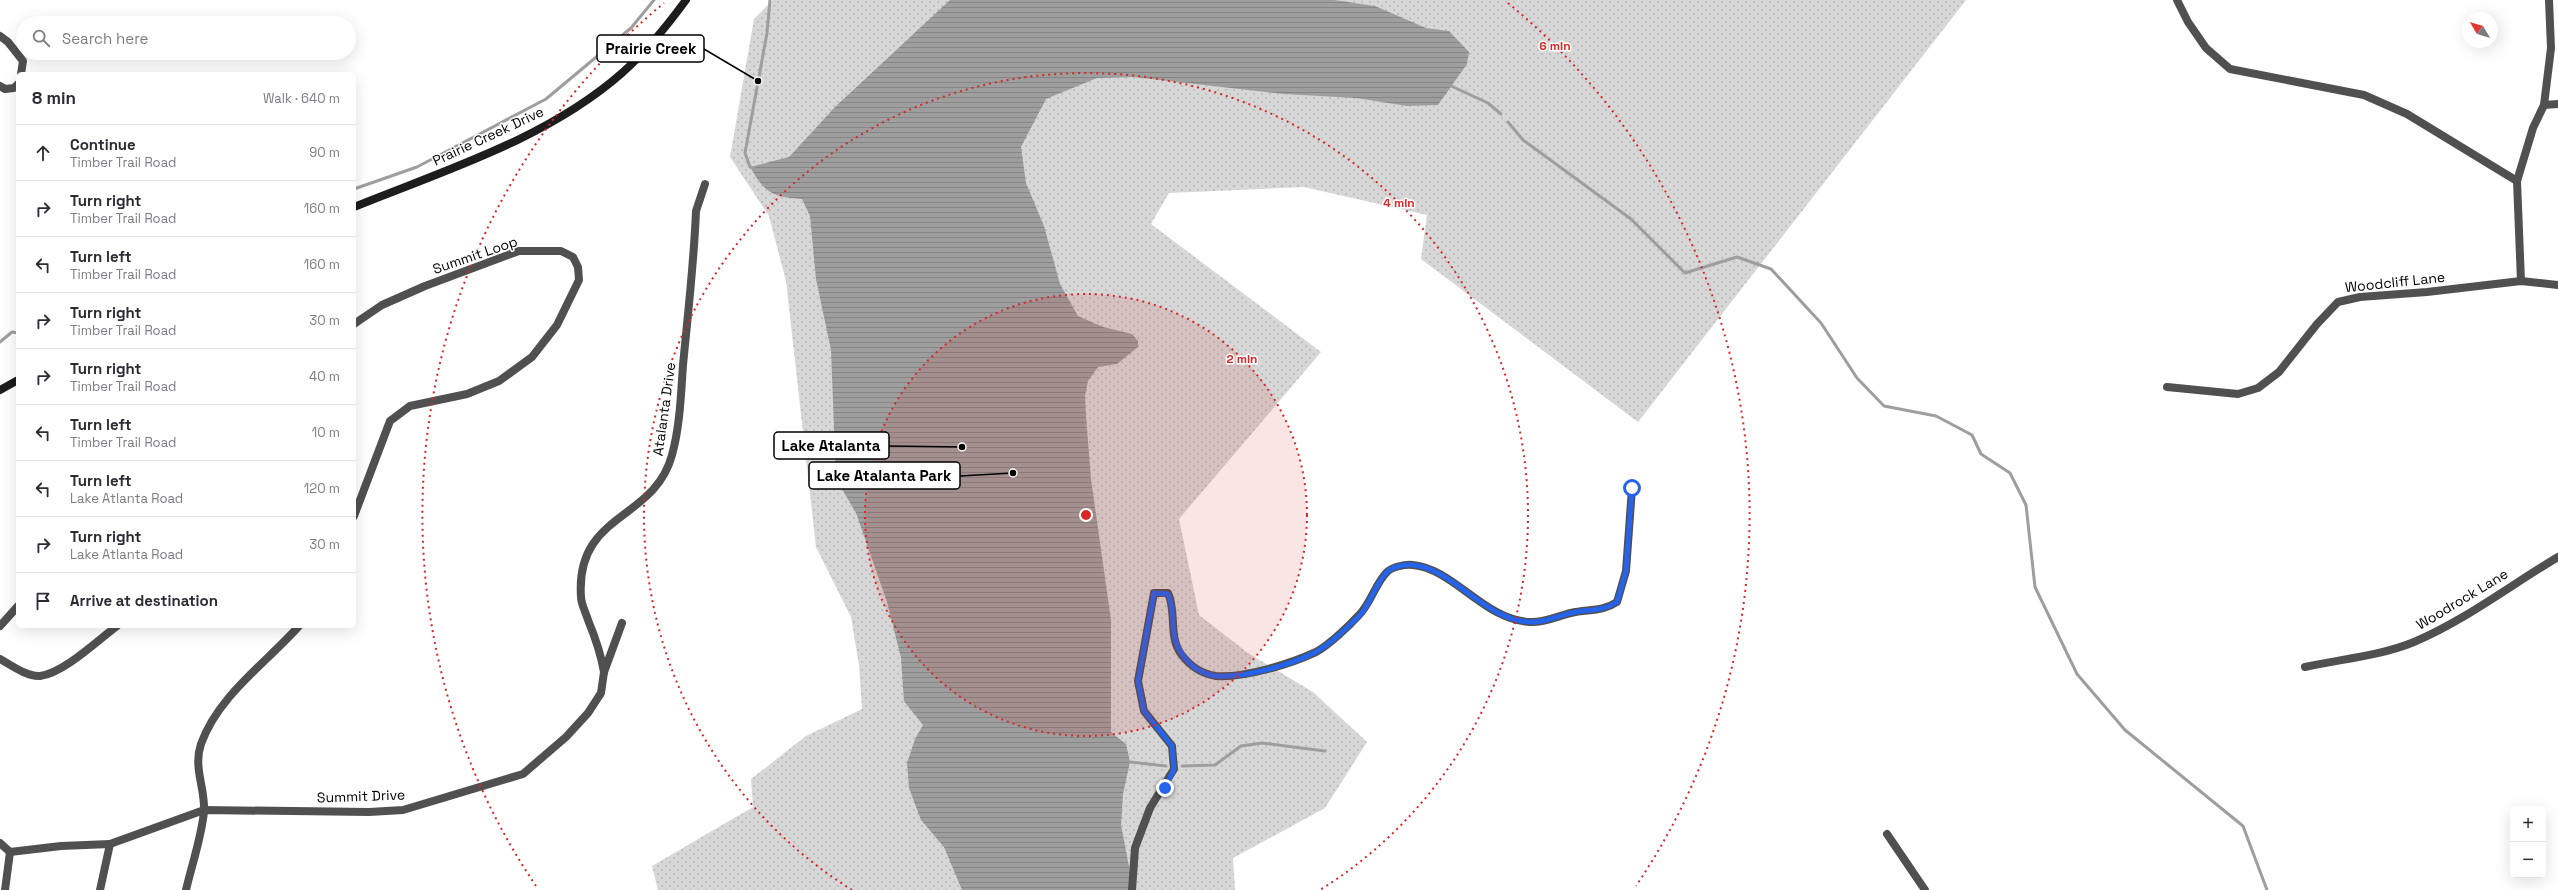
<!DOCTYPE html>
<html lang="en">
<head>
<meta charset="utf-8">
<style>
	:root { --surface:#fff; --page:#f2f2f3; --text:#2b2b33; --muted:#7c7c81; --line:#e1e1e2 }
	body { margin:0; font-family:"Space Grotesk",sans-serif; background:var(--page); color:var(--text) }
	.controls { position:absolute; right:12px; bottom:12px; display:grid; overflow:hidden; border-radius:6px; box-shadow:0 4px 16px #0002 }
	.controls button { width:36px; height:36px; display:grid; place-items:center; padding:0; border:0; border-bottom:1px solid var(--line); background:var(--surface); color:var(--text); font:20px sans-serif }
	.compass { position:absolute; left:2462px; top:12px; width:36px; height:36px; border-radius:50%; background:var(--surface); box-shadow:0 4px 16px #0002; rotate:308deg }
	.stop { position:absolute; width:12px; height:12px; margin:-9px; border:3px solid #2563eb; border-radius:50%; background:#fff }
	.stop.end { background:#2563eb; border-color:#fff; box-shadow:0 1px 4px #0008 }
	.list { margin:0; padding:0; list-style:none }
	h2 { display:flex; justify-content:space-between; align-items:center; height:52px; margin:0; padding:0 16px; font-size:17px }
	h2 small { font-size:13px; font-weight:400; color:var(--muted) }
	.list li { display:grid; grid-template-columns:26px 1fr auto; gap:12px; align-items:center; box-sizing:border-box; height:56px; padding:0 16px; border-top:1px solid var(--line) }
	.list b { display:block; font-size:15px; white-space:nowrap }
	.list p { margin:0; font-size:13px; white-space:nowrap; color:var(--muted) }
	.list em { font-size:13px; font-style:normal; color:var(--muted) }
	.icon { flex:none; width:22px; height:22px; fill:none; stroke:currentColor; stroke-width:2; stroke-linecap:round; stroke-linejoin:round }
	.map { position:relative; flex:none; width:2558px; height:890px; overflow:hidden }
	.search { position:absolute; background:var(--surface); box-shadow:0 4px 16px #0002; left:16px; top:16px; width:340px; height:44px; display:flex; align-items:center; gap:10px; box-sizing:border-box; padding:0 14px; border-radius:22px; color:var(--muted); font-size:15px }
	.panel { position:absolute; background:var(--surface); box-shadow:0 4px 16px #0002; left:16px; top:72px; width:340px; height:556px; border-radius:6px }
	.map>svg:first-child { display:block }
	.park { fill:url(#park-dots) }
	.water { fill:url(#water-rules) }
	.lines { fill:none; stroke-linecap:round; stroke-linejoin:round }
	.stream { stroke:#9e9e9e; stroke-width:3 }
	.minor { stroke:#505050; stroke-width:8 }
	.secondary { stroke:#1d1d1d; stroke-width:8 }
	.route { stroke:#2563eb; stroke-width:5 }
	.ring { fill:none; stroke:#d62828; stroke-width:2; stroke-dasharray:2 4 }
	.labels { text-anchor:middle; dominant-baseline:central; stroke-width:3; stroke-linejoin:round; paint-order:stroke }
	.street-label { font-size:14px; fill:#000; stroke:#fff }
	.centre { fill:#d62828; stroke:#fff; stroke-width:2 }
	.ring-label { font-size:12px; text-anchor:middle; font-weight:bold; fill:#d62828; stroke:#fff; stroke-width:3; stroke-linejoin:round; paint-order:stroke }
	.leader { fill:none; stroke:#000; stroke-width:1.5 }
	.callout-dot { fill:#000; stroke:#fff; stroke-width:1.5 }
	.callout { fill:#fff; stroke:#000; stroke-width:1.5 }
	.callout-label { font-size:15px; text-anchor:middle; font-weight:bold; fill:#000 }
</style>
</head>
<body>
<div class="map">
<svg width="2558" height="890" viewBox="0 0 2558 890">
	<defs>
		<pattern id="park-dots" width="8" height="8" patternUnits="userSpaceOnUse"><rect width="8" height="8" fill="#d7d7d7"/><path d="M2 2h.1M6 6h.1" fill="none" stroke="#b7b7b7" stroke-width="1.8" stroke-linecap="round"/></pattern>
		<pattern id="water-rules" width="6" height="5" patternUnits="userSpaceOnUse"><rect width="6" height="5" fill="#9e9e9e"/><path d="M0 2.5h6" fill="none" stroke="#868686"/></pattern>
	</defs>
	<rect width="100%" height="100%" fill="#fff"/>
	<path class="park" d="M773 0H1966L1638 422 1421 259 1427 215 1304 187 1169 193 1151 224 1321 352 1179 519 1199 615 1248 653 1313 692 1367 742 1325 808 1233 858 1235 890H658L652 866 753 807 751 779 806 736 862 709 859 665 851 617 816 547 786 281 769 216 730 157 754 19Z"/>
	<path class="water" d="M950 0H1334L1375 6 1426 28 1449 31 1469 52 1467 64 1438 105 1407 106 1356 98 1284 94 1134 77 1097 78 1046 99 1021 147 1026 183 1044 226 1060 284 1078 316 1103 327 1132 334 1138 341V347L1117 364 1098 367 1088 381 1085 396 1086 416 1091 479 1111 620V732L1126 744 1130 762 1123 794 1121 825 1131 877 1130 890H962L944 847 921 820 909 788 907 763 915 739 923 725 904 701 901 658 887 602 856 513 836 479 831 350 816 279 810 216 802 199C772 197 765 193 750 167L789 157 835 107Z"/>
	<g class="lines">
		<g class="stream">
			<path d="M1449 85 1488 103 1501 114"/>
			<path d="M1508 122 1523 140 1631 219 1685 273 1737 257 1771 269 1821 323 1857 378 1884 406 1936 416 1972 435 1981 454 2010 473 2026 505 2035 587 2077 674 2125 730 2243 826 2267 890"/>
			<path d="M754 168 750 167 745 153 767 33 770 0"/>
			<path d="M354 189 417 167 546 99 631 28 654 0"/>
			<path d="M0 342 12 332 18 333"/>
			<path d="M1130 762 1166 766"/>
			<path d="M1182 766 1215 765 1241 746 1262 743 1325 751"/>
		</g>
		<g class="minor">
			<path d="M2177 0 2188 22 2206 48 2230 69 2364 95 2407 114 2517 181"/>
			<path d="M0 36 8 42 23 61 21 74"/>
			<path d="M0 86 5 89 14 88 18 84"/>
			<path d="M2544 105 2558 104"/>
			<path d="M2521 281 2517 181 2533 128 2544 105 2551 48 2549 0"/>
			<path d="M354 324 382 305 425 286 519 251H561L573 257 578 267 579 280 557 325 532 357 499 381 467 394 410 406 390 421 354 516"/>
			<path d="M2167 387 2238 394 2258 388 2279 372 2317 324 2338 302 2360 297 2427 292 2521 281 2558 285"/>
			<path d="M0 626 18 606"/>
			<path d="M0 659C11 665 27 677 40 676 64 673 98 640 117 626"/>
			<path d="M2305 667C2341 659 2380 656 2414 642 2464 621 2511 585 2558 557"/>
			<path d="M604 672C601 654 595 637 588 620 586 613 581 604 581 597 575 512 654 522 672 455 680 426 681 394 683 365 688 313 694 262 696 211L705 184"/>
			<path d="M1887 834 1925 890"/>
			<path d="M0 843 10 852 61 846 110 844"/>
			<path d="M5 890 10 852"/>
			<path d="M100 890 110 844 204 810 369 812 403 810 523 774 566 737 588 713 601 693 604 672 622 623"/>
			<path d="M186 890C191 868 203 832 204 810 205 788 193 767 201 744 218 696 266 663 299 626"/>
			<path d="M1132 890 1135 848 1150 808 1174 769 1172 746 1144 711 1138 681 1154 593H1168C1177 612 1168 636 1181 654 1190 666 1202 674 1216 676 1245 678 1290 664 1316 652 1329 645 1349 626 1359 615 1371 603 1375 584 1387 572 1392 567 1405 564 1413 565 1454 569 1484 620 1530 622 1544 623 1558 616 1571 613 1588 609 1602 612 1617 602L1626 571 1632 488"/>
		</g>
		<g class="secondary">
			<path d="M354 207C445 170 547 139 622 73 647 51 667 26 686 0"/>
			<path d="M0 390 18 380"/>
		</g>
	</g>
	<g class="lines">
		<path class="route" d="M1165 788 1174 769 1172 746 1144 711 1138 681 1154 593 1168 594C1177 612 1168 636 1182 654 1190 666 1202 674 1216 676 1245 678 1290 665 1316 652 1329 645 1349 626 1360 615 1371 603 1375 584 1387 572 1392 567 1405 564 1413 565 1454 569 1484 620 1530 622 1544 623 1558 616 1571 613 1588 609 1602 612 1617 602L1626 571 1632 488"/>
	</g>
	<circle cx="1086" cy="515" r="221" fill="#d62828" fill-opacity=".12"/>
	<g class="ring">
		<circle cx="1086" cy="515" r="221"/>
		<path d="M852 890A442 442 0 1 1 1320 890"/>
		<path d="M536 886A663 663 0 0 1 664 3M1508 3A663 663 0 0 1 1636 886"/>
	</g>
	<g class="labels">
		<g class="street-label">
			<text transform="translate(488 136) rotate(-25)">Prairie Creek Drive</text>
			<text transform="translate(475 255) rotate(-19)">Summit Loop</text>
			<text transform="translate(2395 282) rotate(-6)">Woodcliff Lane</text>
			<text transform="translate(664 409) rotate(-82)">Atalanta Drive</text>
			<text transform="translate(2462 599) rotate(-31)">Woodrock Lane</text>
			<text transform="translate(361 796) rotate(-2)">Summit Drive</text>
		</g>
	</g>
	<circle cx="1086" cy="515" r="6" class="centre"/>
	<g class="ring-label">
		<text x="1555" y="50">6 min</text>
		<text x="1399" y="207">4 min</text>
		<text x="1242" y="363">2 min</text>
	</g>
	<path class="leader" d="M758 81L704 49M962 447L889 446M1013 473L960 476"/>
	<g class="callout-dot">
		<circle cx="758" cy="81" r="4"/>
		<circle cx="962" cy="447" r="4"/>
		<circle cx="1013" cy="473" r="4"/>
	</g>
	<g class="callout">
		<rect x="597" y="35" width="107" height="27" rx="4"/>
		<rect x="774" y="432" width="115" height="27" rx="4"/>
		<rect x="809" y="462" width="151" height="27" rx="4"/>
	</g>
	<g class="callout-label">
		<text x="651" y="54">Prairie Creek</text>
		<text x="831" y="451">Lake Atalanta</text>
		<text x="884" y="481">Lake Atalanta Park</text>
	</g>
</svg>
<div class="controls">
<button>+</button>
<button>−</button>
</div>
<svg class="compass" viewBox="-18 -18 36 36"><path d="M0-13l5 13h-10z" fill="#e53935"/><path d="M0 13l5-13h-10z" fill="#7c7c81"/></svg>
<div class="stop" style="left:1632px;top:488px"></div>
<div class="stop end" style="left:1165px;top:788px"></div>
<div class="search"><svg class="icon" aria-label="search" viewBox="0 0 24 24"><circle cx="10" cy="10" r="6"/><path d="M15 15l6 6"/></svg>Search here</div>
<section class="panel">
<h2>8 min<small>Walk · 640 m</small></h2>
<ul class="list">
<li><svg class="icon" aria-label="ahead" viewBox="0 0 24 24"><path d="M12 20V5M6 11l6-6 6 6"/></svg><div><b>Continue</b><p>Timber Trail Road</p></div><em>90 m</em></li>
<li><svg class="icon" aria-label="right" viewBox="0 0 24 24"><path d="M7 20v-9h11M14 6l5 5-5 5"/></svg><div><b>Turn right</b><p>Timber Trail Road</p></div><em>160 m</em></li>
<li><svg class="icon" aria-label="left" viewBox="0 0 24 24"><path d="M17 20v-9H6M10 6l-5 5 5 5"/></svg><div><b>Turn left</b><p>Timber Trail Road</p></div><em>160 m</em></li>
<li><svg class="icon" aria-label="right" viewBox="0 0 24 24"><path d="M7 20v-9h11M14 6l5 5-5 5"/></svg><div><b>Turn right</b><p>Timber Trail Road</p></div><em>30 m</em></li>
<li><svg class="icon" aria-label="right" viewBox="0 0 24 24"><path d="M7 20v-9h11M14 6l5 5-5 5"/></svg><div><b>Turn right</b><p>Timber Trail Road</p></div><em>40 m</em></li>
<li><svg class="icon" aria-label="left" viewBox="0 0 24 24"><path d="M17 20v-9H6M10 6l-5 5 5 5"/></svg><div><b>Turn left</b><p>Timber Trail Road</p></div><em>10 m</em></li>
<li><svg class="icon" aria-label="left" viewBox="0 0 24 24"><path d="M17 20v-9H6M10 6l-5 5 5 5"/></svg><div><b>Turn left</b><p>Lake Atlanta Road</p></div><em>120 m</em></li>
<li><svg class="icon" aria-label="right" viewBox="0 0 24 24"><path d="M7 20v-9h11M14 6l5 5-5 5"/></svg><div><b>Turn right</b><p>Lake Atlanta Road</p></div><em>30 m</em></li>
<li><svg class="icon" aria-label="arrive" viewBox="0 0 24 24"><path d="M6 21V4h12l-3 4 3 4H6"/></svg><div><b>Arrive at destination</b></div></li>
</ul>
</section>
</div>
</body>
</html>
